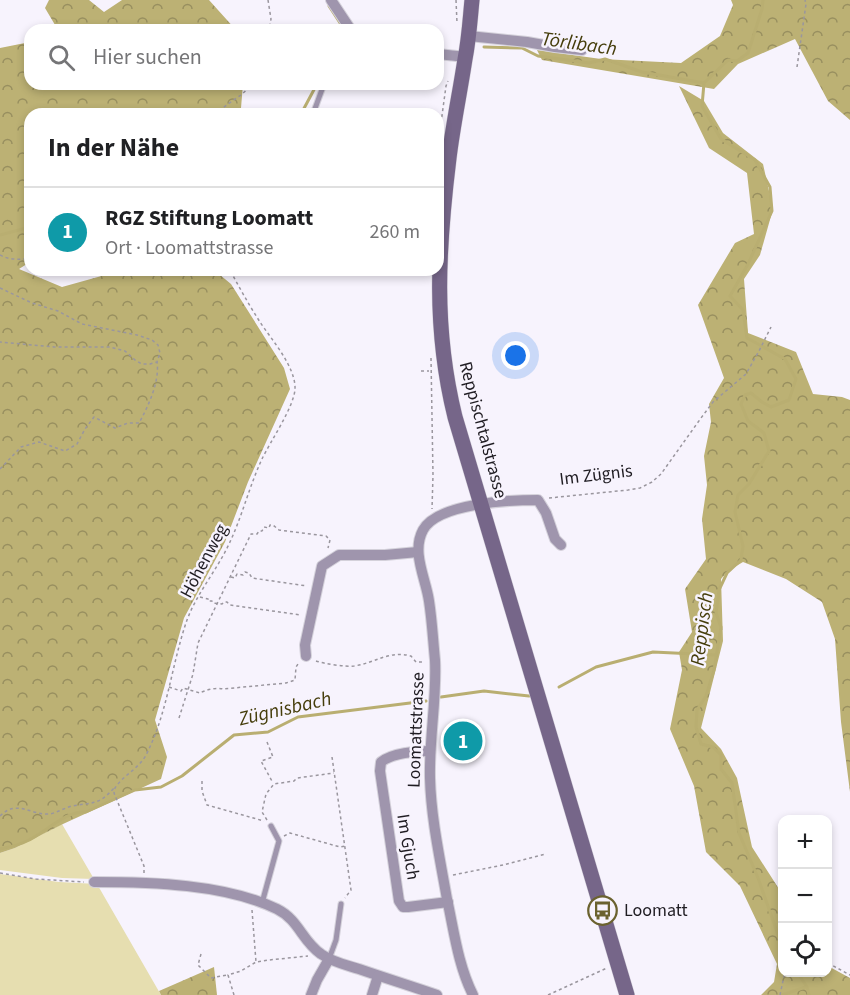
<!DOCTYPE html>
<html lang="de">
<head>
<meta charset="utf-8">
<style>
	:root { --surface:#fff; --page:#f2f2f2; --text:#202124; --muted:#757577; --line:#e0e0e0; --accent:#d93025 }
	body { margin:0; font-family:"Source Sans 3",sans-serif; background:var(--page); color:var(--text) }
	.controls { position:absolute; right:18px; bottom:18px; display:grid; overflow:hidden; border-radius:12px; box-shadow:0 3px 9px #0003 }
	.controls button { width:54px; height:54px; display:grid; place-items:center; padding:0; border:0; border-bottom:2px solid var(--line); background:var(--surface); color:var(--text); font:30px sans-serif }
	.you { position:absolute; left:516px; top:356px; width:21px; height:21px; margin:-15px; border:4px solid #fff; border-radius:50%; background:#1a73e8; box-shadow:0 0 0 9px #1a73e833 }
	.badge { display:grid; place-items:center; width:39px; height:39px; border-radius:50%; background:var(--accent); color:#fff; font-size:20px; font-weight:700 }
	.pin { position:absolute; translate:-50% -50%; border:3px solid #fff; box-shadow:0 2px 6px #0006 }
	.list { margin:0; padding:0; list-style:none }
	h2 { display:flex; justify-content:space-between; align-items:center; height:78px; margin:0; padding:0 24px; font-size:26px }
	h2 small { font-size:20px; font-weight:400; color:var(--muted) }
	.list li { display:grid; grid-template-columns:39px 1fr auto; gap:18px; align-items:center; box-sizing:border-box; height:90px; padding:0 24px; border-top:2px solid var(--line) }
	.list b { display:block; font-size:22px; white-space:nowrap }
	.list p { margin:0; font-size:20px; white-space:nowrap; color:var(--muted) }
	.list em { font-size:20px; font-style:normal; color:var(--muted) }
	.icon { flex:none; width:33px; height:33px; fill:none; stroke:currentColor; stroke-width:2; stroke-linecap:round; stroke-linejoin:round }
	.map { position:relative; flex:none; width:850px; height:995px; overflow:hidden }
	.search { position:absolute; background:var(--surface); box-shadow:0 3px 9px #0003; left:24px; top:24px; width:420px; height:66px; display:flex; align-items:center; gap:15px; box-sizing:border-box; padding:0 21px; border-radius:18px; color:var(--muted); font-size:22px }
	.panel { position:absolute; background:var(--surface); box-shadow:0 3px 9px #0003; left:24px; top:108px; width:420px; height:168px; border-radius:18px }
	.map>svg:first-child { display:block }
	.grass { fill:#e6deb0 }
	.forest { fill:url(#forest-crowns) }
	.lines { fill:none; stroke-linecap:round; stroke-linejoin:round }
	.stream { stroke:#b9ae71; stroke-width:3 }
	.lane-casing { stroke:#d4d1da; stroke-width:7 }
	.street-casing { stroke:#d4d1da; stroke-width:12 }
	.secondary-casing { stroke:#d4d1da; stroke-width:16 }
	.path { stroke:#9a969e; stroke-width:1.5; stroke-dasharray:3 3; stroke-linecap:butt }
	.lane { stroke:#9f95ad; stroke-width:5 }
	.street { stroke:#9f95ad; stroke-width:10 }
	.secondary { stroke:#766689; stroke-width:15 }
	.labels { text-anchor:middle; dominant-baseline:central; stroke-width:5; stroke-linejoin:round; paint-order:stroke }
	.street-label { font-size:18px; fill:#1f1c22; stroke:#f7f3fd }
	.poi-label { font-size:18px; fill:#1f1c22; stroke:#f7f3fd; text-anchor:start }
	.water-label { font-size:20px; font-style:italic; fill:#453d0b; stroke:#f7f3fd }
</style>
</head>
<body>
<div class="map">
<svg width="850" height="995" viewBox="0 0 850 995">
	<defs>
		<pattern id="forest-crowns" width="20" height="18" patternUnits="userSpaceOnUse" patternTransform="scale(1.5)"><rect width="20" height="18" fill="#bcb174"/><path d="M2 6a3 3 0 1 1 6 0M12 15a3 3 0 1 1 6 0" fill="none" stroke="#988f5f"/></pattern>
	</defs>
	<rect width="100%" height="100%" fill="#f7f3fd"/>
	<g class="grass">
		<path d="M62 824 94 879 62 878 0 870V853L15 848Z"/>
		<path d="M0 874 59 882 97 884 161 995H0Z"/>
	</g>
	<g class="forest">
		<path d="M49 0H89L104 12 122 0H209L236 30H58L45 8Z"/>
		<path d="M731 0H850V120L828 101 795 39 738 64 714 89 542 60 537 50 601 59 681 63 720 36 733 5Z"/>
		<path d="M30 42V84H243L241 108 245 114H30V262L19 269 62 287 123 270H214L231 284 284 368 290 389 248 482 225 542 184 618 155 720 167 757 161 779 63 824 15 848 0 853V48Z"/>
		<path d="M679 86 704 101 723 133 763 164 773 209 760 255 744 279 748 333 796 352 813 394 842 397 850 400V792L841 722 835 639 822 602 786 579 743 562 728 571 721 579 723 641 701 728 721 749 737 778 752 847 779 889 782 896V972H828V966L850 978V995H761L774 982 777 964 740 886 706 852 694 786 670 729 682 670 679 652 692 632 685 589 706 559 702 519 707 485 704 456 711 422 709 404 724 378 698 305 735 243 754 234 747 173 709 148Z"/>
		<path d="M214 967 217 995H161L159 991Z"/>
	</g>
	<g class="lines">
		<g class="stream">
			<path d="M763 0 762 9 748 53 737 61 728 60 704 83 702 106 721 139 755 160 770 187 772 211 748 264 730 296 743 310 747 338 785 359 796 379 789 400 771 407 762 402 751 393 745 395 741 404 748 421 764 433 769 451 749 484 738 495 735 512 743 546 741 560 727 573 719 590 716 613 721 627 714 670 706 696 697 710 696 727 701 744 713 747 721 755V769L732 783 739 833 758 878 782 946"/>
			<path d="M329 6 344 29"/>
			<path d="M484 47 522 48 538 56 589 63 605 59 642 72 704 83"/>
			<path d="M301 114 317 84"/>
			<path d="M0 235 30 227"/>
			<path d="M559 687 596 667 653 652 716 655"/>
			<path d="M441 697 484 691 529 696"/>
			<path d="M0 849C9 847 19 845 27 841 45 833 66 810 86 812L135 790 161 787 182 776 234 735 268 732 298 717 426 701"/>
			<path d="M797 972 807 987 809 995"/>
			<path d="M782 995 806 987"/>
		</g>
		<defs>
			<g id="lane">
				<path d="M313 114 324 84"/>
				<path d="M262 903 279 841 271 826"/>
				<path d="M329 959 336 940 341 904"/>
			</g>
			<g id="street">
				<path d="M331 0 351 30"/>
				<path d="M469 36 527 42 555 47 582 50"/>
				<path d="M438 54 466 57"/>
				<path d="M306 656 305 645 322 566 339 555H385L418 552"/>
				<path d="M430 751C416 751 392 753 381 762L380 771 399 901 403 907H408L448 902"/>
				<path d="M94 882C151 882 225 884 277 909 299 920 302 941 321 954 332 962 346 965 359 969 385 978 411 986 437 995"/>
				<path d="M311 995 317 980 329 959"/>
				<path d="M372 995 378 976"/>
				<path d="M473 995C458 965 454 931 447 899 440 859 431 818 430 778 429 738 437 699 435 660 433 640 432 620 429 601 426 579 411 552 423 530 438 503 510 500 538 500L546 513 555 539 561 545"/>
			</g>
			<path id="secondary" d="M472 0C470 20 469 39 465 59 460 92 453 125 449 158 438 248 433 328 455 417L627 995"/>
		</defs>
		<use href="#lane" class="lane-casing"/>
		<use href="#street" class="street-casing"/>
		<use href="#secondary" class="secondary-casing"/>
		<g class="path">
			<path d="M268 0 271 19 269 30"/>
			<path d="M456 0 457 23"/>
			<path d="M797 67 806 4 805 0"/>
			<path d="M214 114 241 95 253 84"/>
			<path d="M441 123 446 86 448 81"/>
			<path d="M0 255C9 260 20 260 30 258"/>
			<path d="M0 288 32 303 58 311 82 324 137 335 152 340 158 345 160 353 157 362 150 364H142L135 360 125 351 110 347H54L0 342"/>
			<path d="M431 358 433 475 432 509"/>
			<path d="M421 371H429"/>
			<path d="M0 469 21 447 39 442 65 451 77 444 85 429 94 417 115 428 128 423H139C148 407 160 381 157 362"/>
			<path d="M549 498 628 490 640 488 652 482 661 474 701 418 713 402 746 374 759 351 771 327"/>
			<path d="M231 577 235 578 237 574 243 575 245 572 249 573 252 578 307 586"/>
			<path d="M200 597 208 599V601H212L213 603 222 604 224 602H227L230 605 301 615"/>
			<path d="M316 661C325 664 345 667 354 666 375 663 389 650 411 656L416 662H425"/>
			<path d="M169 687 181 691 183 688 200 693C206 690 216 687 223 689L286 683 295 680 296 667 298 664"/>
			<path d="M179 718 193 674 198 643 251 534H257L259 531H262L264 527 269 528 270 525H273L279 530 326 536 330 540 328 548"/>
			<path d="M267 742 273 757 261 761 273 783"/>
			<path d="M332 757 351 890 345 898"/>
			<path d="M202 781V791L207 805 264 821"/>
			<path d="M0 816C17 799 30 815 49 814 57 813 64 808 72 806 92 802 98 806 114 788"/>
			<path d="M267 820 262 812 266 794 274 784 294 781 297 778 334 773"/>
			<path d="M284 836 290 833 340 847 345 846"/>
			<path d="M0 873 36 879 84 882"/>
			<path d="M144 873V866L114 793 115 788C124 774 141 768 148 751 168 710 172 663 187 620 197 593 217 570 229 544 242 517 249 487 262 459 270 442 294 407 295 389 296 367 271 339 260 322 249 305 239 287 230 270"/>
			<path d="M453 875 503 865 546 854"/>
			<path d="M252 910 256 962"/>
			<path d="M201 954 198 965 211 978 227 975"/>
			<path d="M828 963 850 975"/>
			<path d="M234 995 228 975 241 971 256 962 269 960 308 956"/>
			<path d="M548 995 607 968"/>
			<path d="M780 995 784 976 787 972"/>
		</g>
		<use href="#lane" class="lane"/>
		<use href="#street" class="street"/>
		<use href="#secondary" class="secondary"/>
	</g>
	<defs>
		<symbol id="bus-ring" viewBox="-11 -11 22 22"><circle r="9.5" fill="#f7f3fd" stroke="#6b622f" stroke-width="1.5"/><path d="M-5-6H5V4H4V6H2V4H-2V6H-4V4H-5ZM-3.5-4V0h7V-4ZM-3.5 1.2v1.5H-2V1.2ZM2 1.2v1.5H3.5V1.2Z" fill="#6b622f"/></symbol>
	</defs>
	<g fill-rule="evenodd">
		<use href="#bus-ring" x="586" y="894" width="33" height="33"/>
	</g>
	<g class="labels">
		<g class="street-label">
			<text transform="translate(483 430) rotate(75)">Reppischtalstrasse</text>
			<text transform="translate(596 475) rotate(-7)">Im Zügnis</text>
			<text transform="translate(204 561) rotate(-62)">Höhenweg</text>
			<text transform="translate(416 730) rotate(-88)">Loomattstrasse</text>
			<text transform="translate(408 847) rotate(81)">Im Gjuch</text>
		</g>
		<g class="poi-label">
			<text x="624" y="910">Loomatt</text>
		</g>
		<g class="water-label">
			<text transform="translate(579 44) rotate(8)">Törlibach</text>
			<text transform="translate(702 629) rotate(-83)">Reppisch</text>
			<text transform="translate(285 709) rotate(-13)">Zügnisbach</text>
		</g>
	</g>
</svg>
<div class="controls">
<button>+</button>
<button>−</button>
<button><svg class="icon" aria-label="locate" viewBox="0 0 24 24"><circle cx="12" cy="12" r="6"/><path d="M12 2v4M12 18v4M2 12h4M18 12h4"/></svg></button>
</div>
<div class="you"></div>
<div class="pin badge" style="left:463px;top:741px;background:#0f9aa8">1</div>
<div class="search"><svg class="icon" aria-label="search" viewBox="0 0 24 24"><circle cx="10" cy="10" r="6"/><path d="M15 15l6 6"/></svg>Hier suchen</div>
<section class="panel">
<h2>In der Nähe<small></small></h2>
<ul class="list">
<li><span class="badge" style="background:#0f9aa8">1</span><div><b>RGZ Stiftung Loomatt</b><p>Ort · Loomattstrasse</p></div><em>260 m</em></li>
</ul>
</section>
</div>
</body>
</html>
